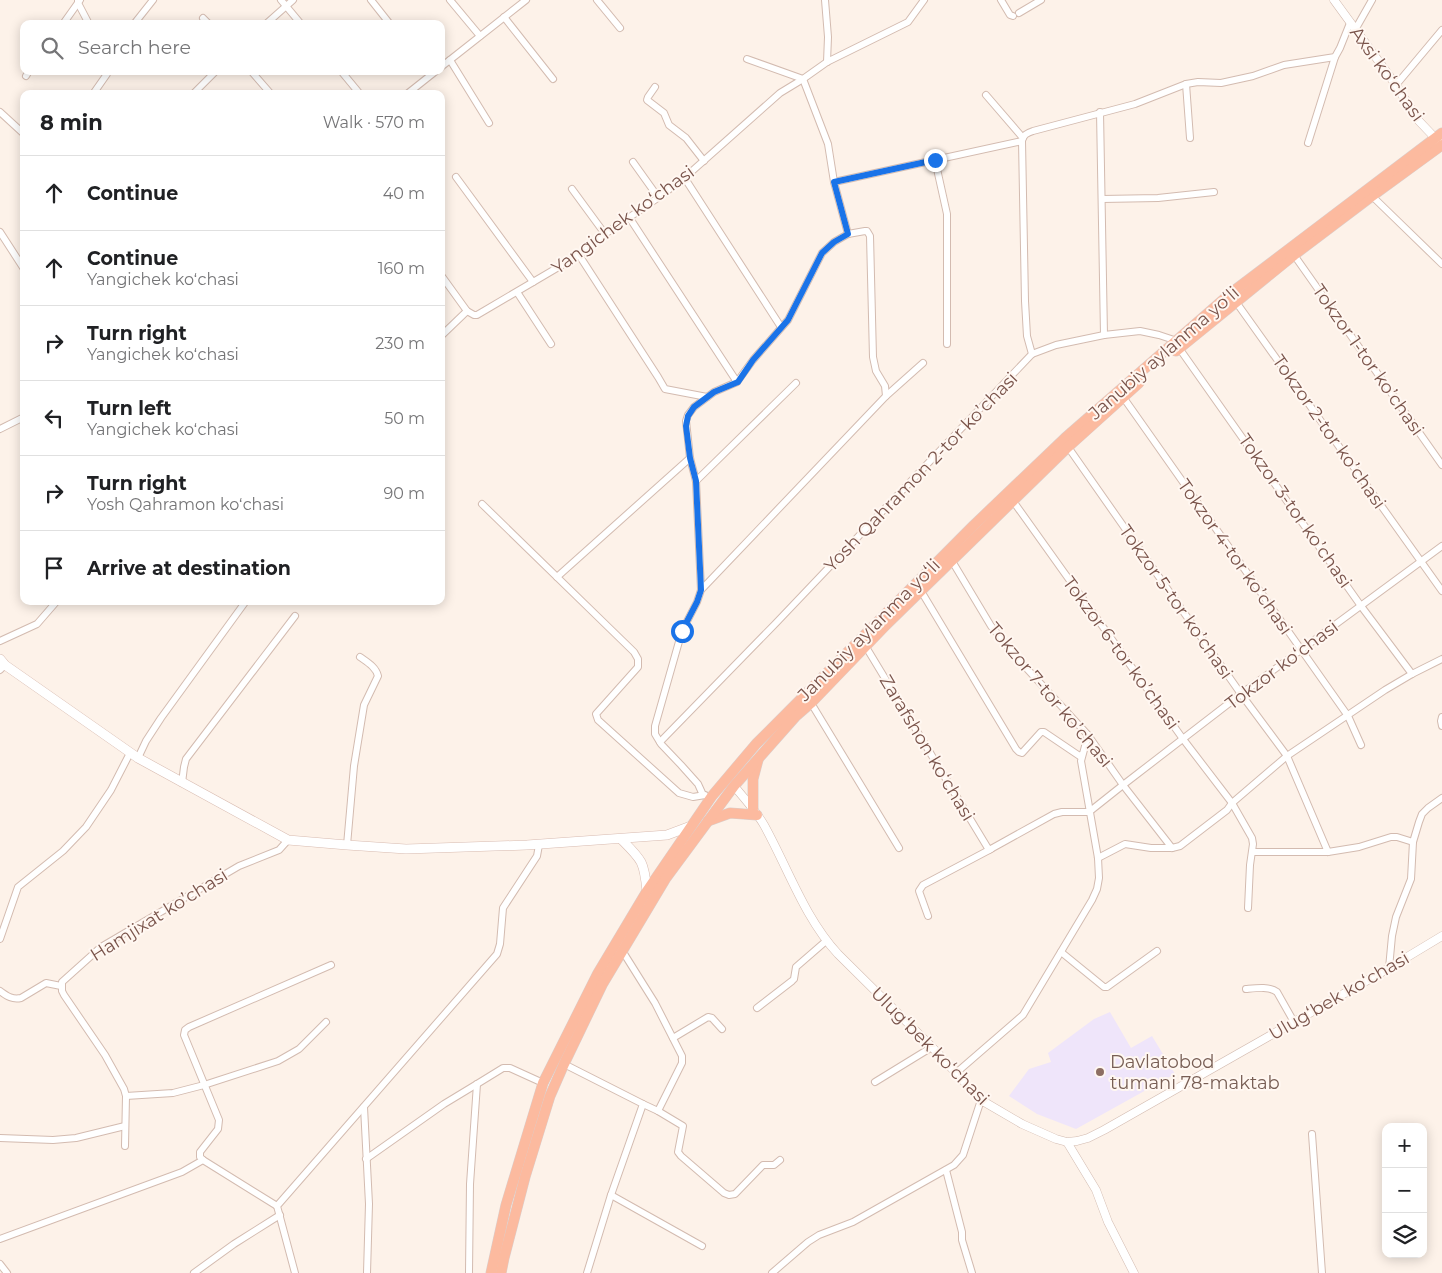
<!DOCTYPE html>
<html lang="en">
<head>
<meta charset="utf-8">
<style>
	:root { --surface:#fff; --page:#f2f2f2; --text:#202124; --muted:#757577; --line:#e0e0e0 }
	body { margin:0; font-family:Montserrat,sans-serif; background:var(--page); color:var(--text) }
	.controls { position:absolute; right:15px; bottom:15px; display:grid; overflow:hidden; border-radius:10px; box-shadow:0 2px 12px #0003 }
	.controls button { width:45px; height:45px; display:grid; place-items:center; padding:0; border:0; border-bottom:1px solid var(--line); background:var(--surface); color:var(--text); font:25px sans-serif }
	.stop { position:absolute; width:15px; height:15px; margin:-11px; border:4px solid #1a73e8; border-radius:50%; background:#fff }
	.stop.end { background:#1a73e8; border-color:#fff; box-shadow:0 1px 5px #0008 }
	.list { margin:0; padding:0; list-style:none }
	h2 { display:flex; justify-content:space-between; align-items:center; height:65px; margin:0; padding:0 20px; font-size:21px }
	h2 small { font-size:16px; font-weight:400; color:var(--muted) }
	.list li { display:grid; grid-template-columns:32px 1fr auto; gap:15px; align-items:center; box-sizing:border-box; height:75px; padding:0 20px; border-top:1px solid var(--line) }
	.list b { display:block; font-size:19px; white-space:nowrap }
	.list p { margin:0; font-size:16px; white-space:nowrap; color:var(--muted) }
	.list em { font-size:16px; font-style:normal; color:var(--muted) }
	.icon { flex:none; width:28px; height:28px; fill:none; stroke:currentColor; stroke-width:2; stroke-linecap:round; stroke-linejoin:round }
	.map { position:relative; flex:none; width:1442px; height:1273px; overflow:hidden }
	.search { position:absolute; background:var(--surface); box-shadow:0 2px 12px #0003; left:20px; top:20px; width:425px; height:55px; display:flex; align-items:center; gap:12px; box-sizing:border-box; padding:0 18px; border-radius:10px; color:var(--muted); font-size:19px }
	.panel { position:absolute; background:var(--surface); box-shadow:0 2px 12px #0003; left:20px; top:90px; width:425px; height:515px; border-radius:10px }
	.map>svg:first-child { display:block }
	.education { fill:#efe5fa }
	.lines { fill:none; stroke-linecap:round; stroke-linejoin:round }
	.minor-casing { stroke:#d3bbb0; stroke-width:8 }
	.tertiary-casing { stroke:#d3bbb0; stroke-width:9 }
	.secondary-casing { stroke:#d8bbb0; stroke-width:10 }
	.trunk-casing { stroke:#dacfcd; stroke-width:11 }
	.minor { stroke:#fff; stroke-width:6 }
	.tertiary { stroke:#fff; stroke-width:8 }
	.secondary { stroke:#fff; stroke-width:9 }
	.trunk { stroke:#fcba9f; stroke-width:10 }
	.route { stroke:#1a73e8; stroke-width:6 }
	.education-dot { fill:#8d6e63; stroke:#fff7f1; stroke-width:2 }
	.labels { text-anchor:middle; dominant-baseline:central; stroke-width:4; stroke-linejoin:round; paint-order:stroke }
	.street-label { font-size:18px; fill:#7a544b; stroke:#fff7f1 }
	.education-label { font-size:18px; fill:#785e54; stroke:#fff7f1; text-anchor:start }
</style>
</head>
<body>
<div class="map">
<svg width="1442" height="1273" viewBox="0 0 1442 1273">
	<rect width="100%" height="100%" fill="#fdf2e9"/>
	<path class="education" d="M1110 1012 1131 1048 1152 1036 1175 1074 1076 1129 1037 1114 1009 1096 1029 1069 1051 1062 1048 1053 1094 1019Z"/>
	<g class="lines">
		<defs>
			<g id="minor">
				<path d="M78 0V3L89 24"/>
				<path d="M281 0 301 24"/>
				<path d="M371 0 390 24"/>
				<path d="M450 0 480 36"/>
				<path d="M597 0 620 28"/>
				<path d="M825 0 828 37 827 62"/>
				<path d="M1001 0 1010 15 1013 16"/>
				<path d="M1019 13 1041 0"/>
				<path d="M504 17 553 79"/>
				<path d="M203 18 209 24"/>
				<path d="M63 24 80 0"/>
				<path d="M134 24 153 0"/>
				<path d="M266 24 293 0"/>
				<path d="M1355 30 1372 0"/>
				<path d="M747 59 803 79 828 144 834 182 848 234"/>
				<path d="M450 60 489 123"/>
				<path d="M441 67 526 0"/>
				<path d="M251 71 271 94"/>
				<path d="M341 71 360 94"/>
				<path d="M26 76 29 71"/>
				<path d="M1186 84 1190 138"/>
				<path d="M1396 85 1442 30"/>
				<path d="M655 87 648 97 647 100 664 113 669 125 686 138 704 161"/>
				<path d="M93 94 107 74 106 71"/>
				<path d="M193 94 216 71"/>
				<path d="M407 94 436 71"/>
				<path d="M986 95 1023 138"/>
				<path d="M0 112 24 134"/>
				<path d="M1100 112 1104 335"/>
				<path d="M1308 143 1335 57"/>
				<path d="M935 160 947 214V344"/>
				<path d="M633 162 658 197"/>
				<path d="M456 177 533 282"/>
				<path d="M684 177 781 327"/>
				<path d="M834 182 1022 141C1023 135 1027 133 1033 131L1135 104 1186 84 1198 82 1221 83 1253 76 1284 65 1335 57 1340 48 1350 23"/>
				<path d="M572 189 605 234"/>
				<path d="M1372 196 1442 264"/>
				<path d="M1102 199 1158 198 1214 192"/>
				<path d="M629 217 737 382"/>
				<path d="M0 232 24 269"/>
				<path d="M579 255 658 377 665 389 707 397"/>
				<path d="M1294 255 1442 465"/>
				<path d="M441 275 467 311 474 315H477L579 255 605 234 662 195 691 172 780 93 803 79 827 62 908 22 924 0"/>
				<path d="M517 292 551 344"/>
				<path d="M1236 302 1442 591"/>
				<path d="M441 336 467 311"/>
				<path d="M1179 348 1361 606 1412 674"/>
				<path d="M1032 354 1056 345 1104 335 1140 331 1159 335 1177 341"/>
				<path d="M886 396 923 363"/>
				<path d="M1123 397 1348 716 1361 745"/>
				<path d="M0 429 24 417"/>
				<path d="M1068 447 1241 694 1287 756 1328 852"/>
				<path d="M696 481 796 383"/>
				<path d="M1013 501 1183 739 1232 803 1252 838 1253 844 1250 865 1248 908"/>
				<path d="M482 504 634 652 638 659V667L596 714 598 720 679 793 693 797 705 795"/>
				<path d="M952 561 991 626 1018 659 1088 735 1123 785 1172 848"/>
				<path d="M557 577 690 458"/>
				<path d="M701 590 886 396 885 386 876 371 873 357 870 236 867 231H865L848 234 834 242 822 253 788 320 753 360 737 382 714 392 694 407 688 415 686 421 690 458 696 481 701 590 697 602 682 631 655 726V734L661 744 681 765 698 784 703 795"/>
				<path d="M921 591 1016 749 1019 752 1022 753 1041 732H1044L1081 757V755"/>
				<path d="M0 641 37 624 57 601"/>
				<path d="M866 647 989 850 1054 814 1062 812H1089L1123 785 1241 694 1442 546"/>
				<path d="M0 670 5 665"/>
				<path d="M811 703 899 848"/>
				<path d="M1442 717 1441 721 1442 726"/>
				<path d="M660 742 776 623 1032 354 1027 336 1025 301 1022 141"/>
				<path d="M138 758 146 741 161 718 246 601"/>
				<path d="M182 783 184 767 186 759 295 616"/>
				<path d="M347 845 354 766 364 705 378 676C376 667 367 662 360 657"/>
				<path d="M1253 852H1328L1359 847 1391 837H1397L1413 842"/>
				<path d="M1098 858 1125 844 1151 848H1172L1180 846 1227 810 1232 803 1287 756 1385 690 1412 674 1442 659"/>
				<path d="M928 916 919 891 923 885 991 849"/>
				<path d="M0 939 18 887 63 851 86 827 111 790 130 753"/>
				<path d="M623 952 655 1003 682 1056V1063L658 1111"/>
				<path d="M1061 952 1104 987H1107L1157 951"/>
				<path d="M1389 968 1392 936 1396 917 1411 879 1413 842 1419 822 1422 814 1428 808 1442 798"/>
				<path d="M1246 989C1256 988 1269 986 1277 992L1294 1022"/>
				<path d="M0 991C7 996 12 1000 21 998L46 983 61 986"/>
				<path d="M757 1008 792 981 794 979 796 967 826 941"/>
				<path d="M673 1038 708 1017 712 1018 722 1029"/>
				<path d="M564 1064 643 1104 611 1195 587 1273"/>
				<path d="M956 1073 1023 1015 1092 900 1097 889 1099 878 1098 858 1081 761 1088 735"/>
				<path d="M875 1082 932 1047"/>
				<path d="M126 1096 173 1093 204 1085 278 1061 299 1049 326 1022"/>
				<path d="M643 1104 658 1111 683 1126 678 1152 681 1156 724 1193 729 1195 735 1194 763 1165H774L780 1160"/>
				<path d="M364 1107 369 1204 367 1273"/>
				<path d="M1312 1134 1322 1273"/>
				<path d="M0 1138 53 1140 76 1138 125 1126"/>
				<path d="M125 1146 126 1096 124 1089 105 1055 64 995 62 991V982L101 947 239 866 279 850 288 840"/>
				<path d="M366 1159 444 1104 477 1084 503 1068H510L543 1083"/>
				<path d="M946 1170 962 1232V1240L972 1273"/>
				<path d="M611 1195 702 1246"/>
				<path d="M277 1206 203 1160 200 1157V1152L218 1129 219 1120 184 1035 185 1030 189 1027 331 965"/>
				<path d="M0 1239 182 1172 203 1160"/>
				<path d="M0 1264 7 1273"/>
				<path d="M194 1273 234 1244 280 1215"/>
				<path d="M295 1273 277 1206 497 954 500 944 503 908 537 856 539 845"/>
				<path d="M469 1273 470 1184 477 1084"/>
				<path d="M772 1273 808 1242 819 1235 853 1222 954 1165 963 1155 981 1100"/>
			</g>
			<g id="tertiary">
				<path d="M1334 0 1396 85 1418 120 1438 141"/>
				<path d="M734 786C744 798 756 811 764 825 788 868 804 917 838 954L932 1047 981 1100 1022 1124 1056 1139 1067 1142 1077 1141 1088 1138 1104 1130 1389 968 1442 936"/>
				<path d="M1067 1142 1096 1190 1108 1222 1134 1273"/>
			</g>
			<g id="secondary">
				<path d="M0 659 5 665 138 758 288 840 347 845 406 849 527 845 667 835 691 826"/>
				<path d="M621 839C642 860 644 861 647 891"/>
			</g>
			<g id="trunk">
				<path d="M1176 351 1294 255 1372 196 1442 145"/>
				<path d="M753 809V779L758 760"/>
				<path d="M708 821 730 813 757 815"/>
				<path d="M491 1273 506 1205 543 1083 598 973 647 891 712 796 756 744 787 713 974 525 1065 438 1231 293 1442 133"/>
				<path d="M501 1273 504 1258 525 1177 550 1096 564 1064 602 985 666 878 734 786 796 716 811 703 886 625 1068 447 1139 383"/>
			</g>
		</defs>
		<use href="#minor" class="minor-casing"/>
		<use href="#tertiary" class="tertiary-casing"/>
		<use href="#secondary" class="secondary-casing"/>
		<use href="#trunk" class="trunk-casing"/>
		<use href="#minor" class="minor"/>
		<use href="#tertiary" class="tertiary"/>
		<use href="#secondary" class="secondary"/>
		<use href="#trunk" class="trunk"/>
	</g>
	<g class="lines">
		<path class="route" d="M682 631 697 602 701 590 696 481 690 458 686 426 688 416 694 407 714 392 738 382 753 360 788 320 822 253 834 242 848 234 834 182 935 160"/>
	</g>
	<circle class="education-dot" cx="1100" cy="1072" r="5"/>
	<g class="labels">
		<g class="street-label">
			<text transform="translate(1387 74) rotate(54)">Axsi koʻchasi</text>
			<text transform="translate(623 220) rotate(-36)">Yangichek koʻchasi</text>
			<text transform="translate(1164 353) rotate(-41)">Janubiy aylanma yoʻli</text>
			<text transform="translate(1368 360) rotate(55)">Tokzor 1-tor koʼchasi</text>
			<text transform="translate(1329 432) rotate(55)">Tokzor 2-tor koʼchasi</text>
			<text transform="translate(921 472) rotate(-46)">Yosh Qahramon 2-tor koʼchasi</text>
			<text transform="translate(1295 511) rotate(55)">Tokzor 3-tor koʼchasi</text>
			<text transform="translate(1235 557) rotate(55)">Tokzor 4-tor koʼchasi</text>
			<text transform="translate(1176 602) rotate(55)">Tokzor 5-tor koʼchasi</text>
			<text transform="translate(869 630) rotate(-45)">Janubiy aylanma yoʻli</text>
			<text transform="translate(1121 653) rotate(54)">Tokzor 6-tor koʼchasi</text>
			<text transform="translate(1282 665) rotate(-37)">Tokzor koʻchasi</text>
			<text transform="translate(1050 695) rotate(50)">Tokzor 7-tor koʼchasi</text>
			<text transform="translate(927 748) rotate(59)">Zarafshon koʻchasi</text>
			<text transform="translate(159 915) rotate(-32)">Hamjixat ko’chasi</text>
			<text transform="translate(1339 996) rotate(-30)">Ulugʻbek koʻchasi</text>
			<text transform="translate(930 1046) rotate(45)">Ulugʻbek koʻchasi</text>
		</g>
		<g class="education-label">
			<text x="1110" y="1062">Davlatobod<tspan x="1110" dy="21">tumani 78-maktab</tspan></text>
		</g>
	</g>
</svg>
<div class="controls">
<button>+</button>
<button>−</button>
<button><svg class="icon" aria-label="layers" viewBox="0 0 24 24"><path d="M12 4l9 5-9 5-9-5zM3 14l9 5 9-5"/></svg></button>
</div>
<div class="stop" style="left:682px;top:631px"></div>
<div class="stop end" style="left:935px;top:160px"></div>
<div class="search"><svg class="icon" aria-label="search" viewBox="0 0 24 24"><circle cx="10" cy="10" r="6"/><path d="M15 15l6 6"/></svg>Search here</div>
<section class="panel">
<h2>8 min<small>Walk · 570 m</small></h2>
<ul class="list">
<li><svg class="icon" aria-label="ahead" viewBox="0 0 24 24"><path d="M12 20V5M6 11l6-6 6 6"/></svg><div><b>Continue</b></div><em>40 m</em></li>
<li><svg class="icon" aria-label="ahead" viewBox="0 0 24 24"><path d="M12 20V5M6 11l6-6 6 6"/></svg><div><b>Continue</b><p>Yangichek koʻchasi</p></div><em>160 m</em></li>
<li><svg class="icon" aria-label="right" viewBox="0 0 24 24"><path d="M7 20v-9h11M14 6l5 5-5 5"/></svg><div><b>Turn right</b><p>Yangichek koʻchasi</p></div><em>230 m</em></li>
<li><svg class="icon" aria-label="left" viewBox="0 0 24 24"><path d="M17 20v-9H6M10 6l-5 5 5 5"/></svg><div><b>Turn left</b><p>Yangichek koʻchasi</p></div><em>50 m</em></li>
<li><svg class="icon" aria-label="right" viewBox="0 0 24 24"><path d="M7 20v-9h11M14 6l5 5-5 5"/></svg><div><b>Turn right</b><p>Yosh Qahramon koʻchasi</p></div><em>90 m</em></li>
<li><svg class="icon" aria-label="arrive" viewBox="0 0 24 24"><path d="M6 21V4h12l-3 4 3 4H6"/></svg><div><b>Arrive at destination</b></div></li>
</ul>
</section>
</div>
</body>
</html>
